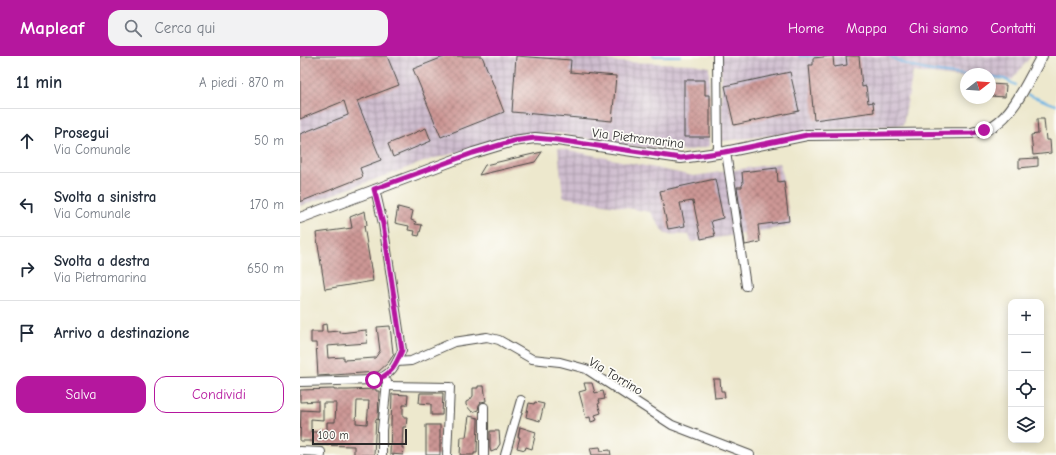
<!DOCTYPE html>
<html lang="it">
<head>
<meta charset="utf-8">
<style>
	:root { --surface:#fff; --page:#f2f2f3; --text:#1f2937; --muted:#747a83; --line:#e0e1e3; --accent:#b5179e }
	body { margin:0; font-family:"Comic Neue",sans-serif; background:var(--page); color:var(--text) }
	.controls { position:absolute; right:12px; bottom:12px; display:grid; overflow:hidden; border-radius:8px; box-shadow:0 2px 10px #0003 }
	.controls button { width:36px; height:36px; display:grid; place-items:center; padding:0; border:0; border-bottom:1px solid var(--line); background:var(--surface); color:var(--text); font:20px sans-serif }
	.compass { position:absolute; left:660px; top:12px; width:36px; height:36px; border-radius:50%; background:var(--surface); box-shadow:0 2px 10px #0003; rotate:73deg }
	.scale { position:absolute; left:12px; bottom:10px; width:95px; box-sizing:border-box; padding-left:4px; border:2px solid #2b2b2b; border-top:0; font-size:11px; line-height:14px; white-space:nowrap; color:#2b2b2b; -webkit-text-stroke:3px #fdfcf7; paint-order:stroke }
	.stop { position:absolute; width:12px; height:12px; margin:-9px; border:3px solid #b5179e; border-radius:50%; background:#fff }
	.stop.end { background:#b5179e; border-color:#fff; box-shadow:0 1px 4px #0008 }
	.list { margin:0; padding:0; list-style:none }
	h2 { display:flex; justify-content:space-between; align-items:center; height:52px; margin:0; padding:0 16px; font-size:17px }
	h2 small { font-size:13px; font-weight:400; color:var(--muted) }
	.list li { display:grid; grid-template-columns:26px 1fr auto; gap:12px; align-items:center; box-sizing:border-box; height:64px; padding:0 16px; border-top:1px solid var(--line) }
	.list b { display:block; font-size:15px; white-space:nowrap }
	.list p { margin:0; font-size:13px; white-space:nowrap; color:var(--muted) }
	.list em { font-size:13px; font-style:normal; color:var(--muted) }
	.actions { display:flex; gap:8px; padding:12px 16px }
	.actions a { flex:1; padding:9px 0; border:1px solid var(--accent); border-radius:12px; text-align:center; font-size:14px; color:var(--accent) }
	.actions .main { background:var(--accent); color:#fff }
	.icon { flex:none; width:22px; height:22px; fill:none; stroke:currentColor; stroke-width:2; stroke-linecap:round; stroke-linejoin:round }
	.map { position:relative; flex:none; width:756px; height:399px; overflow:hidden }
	header { display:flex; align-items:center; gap:24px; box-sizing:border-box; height:56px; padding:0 20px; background:var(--accent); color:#fff }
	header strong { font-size:19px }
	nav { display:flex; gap:22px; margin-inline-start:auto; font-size:14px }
	.search { width:280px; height:36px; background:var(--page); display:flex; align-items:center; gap:10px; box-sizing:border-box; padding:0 14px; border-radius:12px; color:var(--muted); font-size:15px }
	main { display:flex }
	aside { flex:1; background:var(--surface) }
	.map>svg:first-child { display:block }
	.industrial { fill:url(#industrial-grid) }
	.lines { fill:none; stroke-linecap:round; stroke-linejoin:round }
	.stream { stroke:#6eb5e5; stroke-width:2 }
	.building { fill:url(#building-cross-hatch); fill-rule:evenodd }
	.minor-casing { stroke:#484743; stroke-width:10 }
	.major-casing { stroke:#484743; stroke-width:12 }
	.minor { stroke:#fff; stroke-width:8 }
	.major { stroke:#fff; stroke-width:10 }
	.route { stroke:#b5179e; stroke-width:5 }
	.labels { text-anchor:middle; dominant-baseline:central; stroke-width:3.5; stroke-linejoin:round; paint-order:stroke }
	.street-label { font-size:13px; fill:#2b2b2b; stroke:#fdfcf7 }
</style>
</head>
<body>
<header>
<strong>Mapleaf</strong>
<div class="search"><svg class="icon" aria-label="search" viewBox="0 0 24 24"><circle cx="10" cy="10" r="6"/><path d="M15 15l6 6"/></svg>Cerca qui</div>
<nav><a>Home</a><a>Mappa</a><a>Chi siamo</a><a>Contatti</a></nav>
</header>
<main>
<aside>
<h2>11 min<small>A piedi · 870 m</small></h2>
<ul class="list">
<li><svg class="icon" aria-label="ahead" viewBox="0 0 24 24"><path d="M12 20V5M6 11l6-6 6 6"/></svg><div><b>Prosegui</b><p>Via Comunale</p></div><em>50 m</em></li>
<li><svg class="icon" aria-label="left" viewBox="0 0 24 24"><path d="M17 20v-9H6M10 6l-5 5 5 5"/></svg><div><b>Svolta a sinistra</b><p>Via Comunale</p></div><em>170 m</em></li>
<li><svg class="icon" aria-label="right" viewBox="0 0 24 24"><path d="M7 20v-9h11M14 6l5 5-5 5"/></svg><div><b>Svolta a destra</b><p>Via Pietramarina</p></div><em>650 m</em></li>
<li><svg class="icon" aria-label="arrive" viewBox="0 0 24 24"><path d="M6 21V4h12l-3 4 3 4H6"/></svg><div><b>Arrivo a destinazione</b></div></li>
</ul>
<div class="actions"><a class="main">Salva</a><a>Condividi</a></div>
</aside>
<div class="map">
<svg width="756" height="399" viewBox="0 0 756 399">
	<defs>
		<pattern id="industrial-grid" width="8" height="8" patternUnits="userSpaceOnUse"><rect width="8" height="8" fill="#cfbdcf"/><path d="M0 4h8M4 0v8" fill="none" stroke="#a89aa8"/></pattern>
		<pattern id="building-cross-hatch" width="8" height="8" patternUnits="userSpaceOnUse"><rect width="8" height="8" fill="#cd9795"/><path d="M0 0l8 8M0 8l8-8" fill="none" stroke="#a77b7a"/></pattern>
	</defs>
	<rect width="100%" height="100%" fill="#fdfcf7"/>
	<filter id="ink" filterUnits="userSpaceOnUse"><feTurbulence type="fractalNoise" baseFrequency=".025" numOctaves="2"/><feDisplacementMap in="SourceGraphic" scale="8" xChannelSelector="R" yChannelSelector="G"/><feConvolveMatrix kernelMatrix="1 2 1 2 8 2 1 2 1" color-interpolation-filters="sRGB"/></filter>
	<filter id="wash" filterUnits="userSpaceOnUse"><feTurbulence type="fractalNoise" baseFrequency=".012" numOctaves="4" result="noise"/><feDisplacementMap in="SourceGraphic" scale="16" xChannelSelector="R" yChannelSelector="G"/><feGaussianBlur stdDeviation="0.9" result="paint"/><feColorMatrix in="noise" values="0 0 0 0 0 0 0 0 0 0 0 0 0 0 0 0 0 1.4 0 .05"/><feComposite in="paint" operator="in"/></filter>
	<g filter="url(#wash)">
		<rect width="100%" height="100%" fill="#ede8cd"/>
		<g class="industrial">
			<path d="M0 0H279L320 6 393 8 409 11 410 90 386 95 334 91 258 77 227 79 132 103 0 150Z"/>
			<path d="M421 0H731L712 24 690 23V18H666V22L613 16 603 69 509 75 422 85Z"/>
			<path d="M258 92 394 120 480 107 491 170 392 186 389 179 365 178 350 156 263 141Z"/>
		</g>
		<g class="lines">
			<g class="stream">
				<path d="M353 0H380"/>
				<path d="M499 0H517"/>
				<path d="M590 0C609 14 643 17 666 19"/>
				<path d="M690 20 704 23 716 29"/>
				<path d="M728 39 756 49"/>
			</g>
		</g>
		<g id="blocks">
			<g class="building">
				<path d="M0 0H87L99 29 57 45 81 104 60 112 63 121 0 146V78L48 59V58L44 45 0 63Z"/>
				<path d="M146 0H182L204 56 141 81 113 13Z"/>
				<path d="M216 0 271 4 270 16 316 20 312 65 212 56Z"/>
				<path d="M533 0 534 11 547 9 546 0H559L562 31 566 30 568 47 573 46 574 56 514 64 509 9H513V2Z"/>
				<path d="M490 16 499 55 434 69 425 30Z"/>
				<path d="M384 24H405V39H410V81H384Z"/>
				<path d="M690 28 706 29 705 41 690 40Z"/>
				<path d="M737 63H744L746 84H750L751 97 733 99 731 79 738 78Z"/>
				<path d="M126 72 131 85 93 101 88 88Z"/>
				<path d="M242 96 235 106 179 119 185 109Z"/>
				<path d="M738 102V110L719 112V103Z"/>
				<path d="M477 112 478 126 484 125 489 165 458 169 460 186 445 189 437 131H442V129L443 128 442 116Z"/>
				<path d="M415 123 423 162 411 165 415 180 401 183 393 145 380 147 385 170 368 173 360 135Z"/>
				<path d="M98 151 113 155 111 164 116 166 115 168 122 169 119 180 114 179 115 175 108 174 109 170 95 167Z"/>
				<path d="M65 155 67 169 64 170 73 225 25 233 16 177 52 172 50 161Z"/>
				<path d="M26 268 27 276 40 275V277L66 274 67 287 27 290 28 302 44 301V304L75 302 80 295 77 271 90 270 93 297 94 298 88 307 78 316 18 320 16 287H11V276H22V269Z"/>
				<path d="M413 323H420L421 335H424L425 341 415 342Z"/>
				<path d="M284 327H292L295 337 303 335 305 343 299 344 300 347 298 348 301 357 295 359 297 364 291 366 290 361 286 362 279 336 286 334Z"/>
				<path d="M178 330H184L186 345 181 346 179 349 178 354 172 356 166 349V346L170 344 173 340V332H178Z"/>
				<path d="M34 333V334H48L76 333V335H79L78 364 76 363 74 399H54V390L12 389V385H0L1 354 18 355V345L0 346V334ZM57 345H69L67 368 56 367ZM23 347H36L35 366H27V376H11V363L23 364Z"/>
				<path d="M120 337H143L142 359H131V348L119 347Z"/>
				<path d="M92 338 108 339 107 349H103V361H107L106 371H103L102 392H104L103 399 90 398Z"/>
				<path d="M235 346 244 348 240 365 226 361 229 347 234 348Z"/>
				<path d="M169 360 178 362 177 397H174V399H160L161 381H166Z"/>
				<rect x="126" y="369" width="14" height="30"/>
				<path d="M220 371 236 376 232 393 226 391 225 394 217 392 220 381H218Z"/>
				<path d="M190 375H199L200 388 196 394 191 396 190 392Z"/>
				<path d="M300 391 301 395 310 394 311 399H292L290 392Z"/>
			</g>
		</g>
	</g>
	<g filter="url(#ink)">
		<use href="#blocks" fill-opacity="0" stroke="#484743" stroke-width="1"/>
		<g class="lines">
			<defs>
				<g id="minor">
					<path d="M417 0 418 97"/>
					<path d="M426 96 446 230"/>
					<path d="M97 306 111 305 154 286 187 281 199 284 232 303 260 306 286 313 372 369 450 399"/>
					<path d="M0 326 74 324C91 320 96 309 102 294L83 168 75 133"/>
					<path d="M86 330 150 331 147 399"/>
					<path d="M0 395 21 396V399"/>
					<path d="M82 399V374L87 326"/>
					<path d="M184 399V351"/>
					<path d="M205 399 221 344"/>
				</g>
				<path id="major" d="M0 162 173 97 213 85 235 82 257 84 381 102 425 96 507 79 672 77C679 75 686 74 693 70 715 57 729 22 742 0"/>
			</defs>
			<use href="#minor" class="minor-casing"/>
			<use href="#major" class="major-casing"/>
			<use href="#minor" class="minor"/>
			<use href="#major" class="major"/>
		</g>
	</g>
	<g class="lines" filter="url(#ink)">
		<path class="route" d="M74 324C91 320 96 309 102 294L83 168 74 133 173 97 213 85 235 82 257 84 381 102 425 96 507 79 672 77 684 74"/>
	</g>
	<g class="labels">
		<g class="street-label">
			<text transform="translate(338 82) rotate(7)">Via Pietramarina</text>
			<text transform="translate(316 320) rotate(31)">Via Torrino</text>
		</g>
	</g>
</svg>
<div class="controls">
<button>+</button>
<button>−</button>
<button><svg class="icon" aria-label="locate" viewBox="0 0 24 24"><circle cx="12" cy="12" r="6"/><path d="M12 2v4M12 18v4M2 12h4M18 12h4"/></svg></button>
<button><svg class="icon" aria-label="layers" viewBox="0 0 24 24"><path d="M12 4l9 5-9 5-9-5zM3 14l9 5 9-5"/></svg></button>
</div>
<svg class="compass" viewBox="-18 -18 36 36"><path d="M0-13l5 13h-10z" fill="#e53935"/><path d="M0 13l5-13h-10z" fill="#747a83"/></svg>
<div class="scale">100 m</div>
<div class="stop" style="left:74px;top:324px"></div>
<div class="stop end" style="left:684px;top:74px"></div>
</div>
</main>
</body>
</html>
